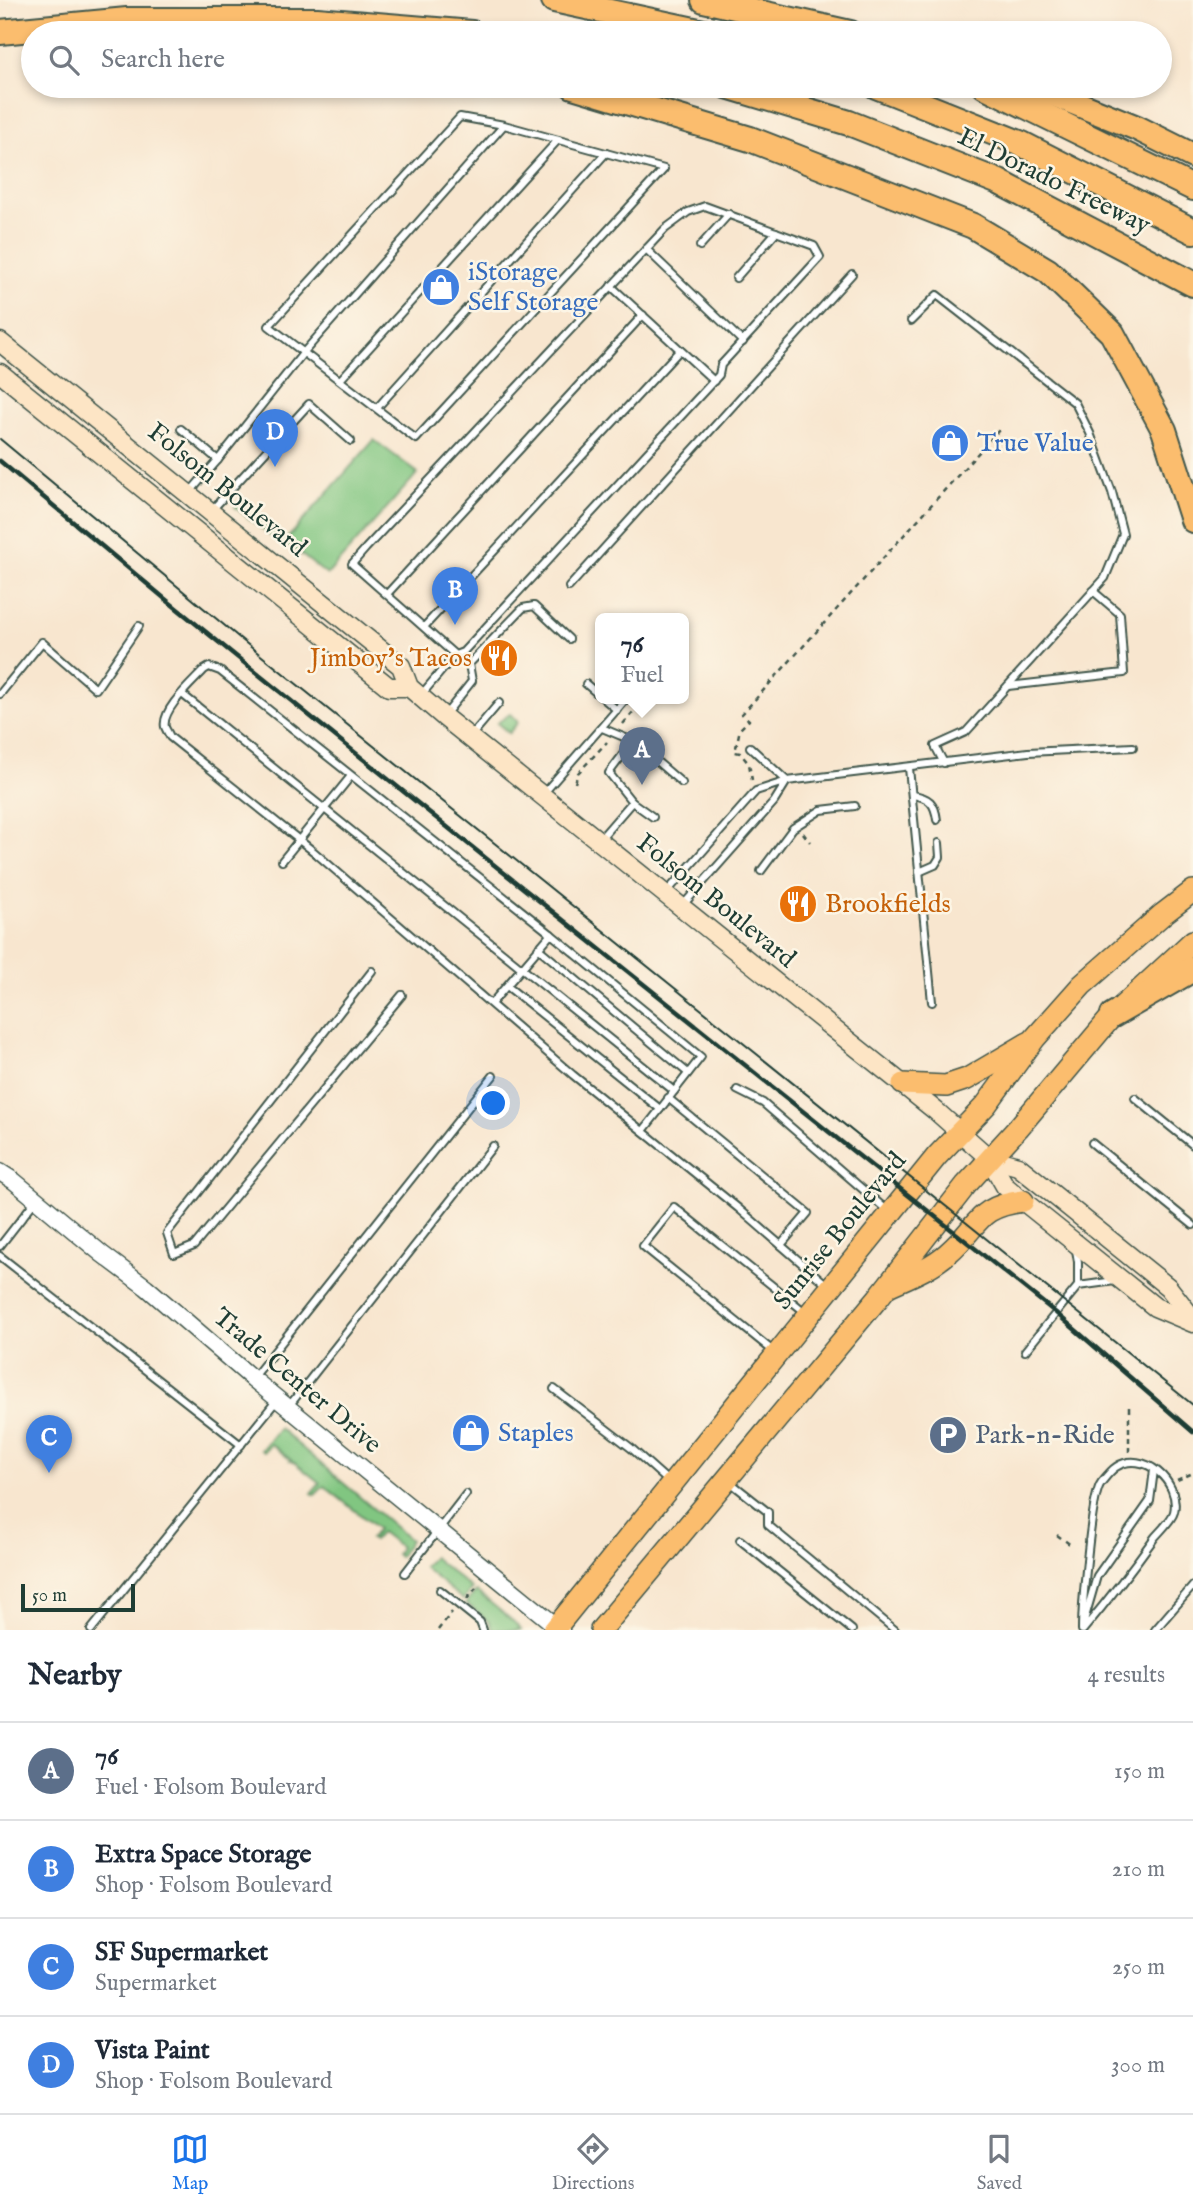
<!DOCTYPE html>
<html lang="en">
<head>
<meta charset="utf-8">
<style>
	:root { --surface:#fff; --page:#f6f6f7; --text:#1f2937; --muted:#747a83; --line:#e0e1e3; --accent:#1a73e8 }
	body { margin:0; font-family:"IM FELL English",serif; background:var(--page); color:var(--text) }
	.scale { position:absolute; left:21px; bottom:18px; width:114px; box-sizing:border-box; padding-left:7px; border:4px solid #1f3d34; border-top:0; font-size:19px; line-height:24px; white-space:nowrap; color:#1f3d34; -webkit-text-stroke:5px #fcf5e5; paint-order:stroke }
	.you { position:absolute; left:494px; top:1104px; width:24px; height:24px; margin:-18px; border:5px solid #fff; border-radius:50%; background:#1a73e8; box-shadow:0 0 0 10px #1a73e833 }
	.badge { display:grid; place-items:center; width:46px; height:46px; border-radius:50%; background:var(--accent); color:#fff; font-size:23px; font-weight:700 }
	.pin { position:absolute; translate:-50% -58px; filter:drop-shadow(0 2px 4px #0008) }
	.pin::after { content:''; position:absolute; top:37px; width:24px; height:21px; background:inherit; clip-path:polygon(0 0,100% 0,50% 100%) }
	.popup { position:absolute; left:595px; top:613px; width:94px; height:91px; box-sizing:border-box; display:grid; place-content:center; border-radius:10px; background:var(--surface); filter:drop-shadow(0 2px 5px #0005); font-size:23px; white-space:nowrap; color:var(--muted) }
	.popup b { font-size:26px; color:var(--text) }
	.popup::after { content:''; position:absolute; left:50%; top:100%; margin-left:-14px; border:14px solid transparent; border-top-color:var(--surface) }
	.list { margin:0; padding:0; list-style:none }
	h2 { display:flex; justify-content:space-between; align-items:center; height:91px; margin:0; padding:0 28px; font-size:30px }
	h2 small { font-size:23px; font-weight:400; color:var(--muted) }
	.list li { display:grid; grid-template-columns:46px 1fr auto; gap:21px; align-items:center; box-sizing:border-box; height:98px; padding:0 28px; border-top:2px solid var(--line) }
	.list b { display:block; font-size:26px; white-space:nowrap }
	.list p { margin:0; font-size:23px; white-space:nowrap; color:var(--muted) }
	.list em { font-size:23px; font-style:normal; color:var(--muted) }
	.icon { flex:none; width:38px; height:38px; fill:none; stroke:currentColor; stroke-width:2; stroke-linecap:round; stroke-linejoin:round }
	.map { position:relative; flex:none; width:1193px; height:1630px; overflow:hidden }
	.search { position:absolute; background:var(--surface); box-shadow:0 4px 10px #0003; left:21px; right:21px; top:21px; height:77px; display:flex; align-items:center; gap:18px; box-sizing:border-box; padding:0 24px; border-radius:38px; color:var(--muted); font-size:26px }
	.sheet { height:483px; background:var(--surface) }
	nav { display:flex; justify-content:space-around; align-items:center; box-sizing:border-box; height:98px; border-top:2px solid var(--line); background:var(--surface); font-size:19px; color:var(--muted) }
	nav a { display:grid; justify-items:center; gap:4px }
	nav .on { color:var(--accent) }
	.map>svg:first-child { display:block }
	.green { fill:#81c681; stroke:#50825a; stroke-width:2 }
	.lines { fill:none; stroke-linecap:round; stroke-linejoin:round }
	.service-casing { stroke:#40564b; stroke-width:10 }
	.tertiary-casing { stroke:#40564b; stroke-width:19 }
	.secondary-casing { stroke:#40564b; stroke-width:21 }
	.primary-casing { stroke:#40564b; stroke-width:24 }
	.motorway-casing { stroke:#40564b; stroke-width:28 }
	.path { stroke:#40564b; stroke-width:2.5; stroke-dasharray:5 5; stroke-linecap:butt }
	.service { stroke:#fff; stroke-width:6 }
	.tertiary { stroke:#fff; stroke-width:16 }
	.secondary { stroke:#fde5c5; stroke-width:18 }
	.primary { stroke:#fbbd6e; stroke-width:21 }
	.motorway { stroke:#fbbd6e; stroke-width:24 }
	.tram { stroke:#1f3d34; stroke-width:2 }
	.rail { stroke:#1f3d34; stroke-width:4.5 }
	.labels { text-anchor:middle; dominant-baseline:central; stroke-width:5; stroke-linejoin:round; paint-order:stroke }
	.street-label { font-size:26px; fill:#1f3d34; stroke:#fcf5e5 }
	.shop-label { font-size:26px; fill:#366cbe; stroke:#fcf5e5; text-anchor:start }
	.food-label { font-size:26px; fill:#c56008; stroke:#fcf5e5; text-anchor:end }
	.service-label { font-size:26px; fill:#4e5e75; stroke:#fcf5e5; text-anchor:start }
</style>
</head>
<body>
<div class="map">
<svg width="1193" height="1630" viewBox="0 0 1193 1630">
	<rect width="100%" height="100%" fill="#fcf5e5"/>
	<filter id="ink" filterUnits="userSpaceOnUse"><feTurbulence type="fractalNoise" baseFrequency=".0143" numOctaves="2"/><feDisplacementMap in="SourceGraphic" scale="14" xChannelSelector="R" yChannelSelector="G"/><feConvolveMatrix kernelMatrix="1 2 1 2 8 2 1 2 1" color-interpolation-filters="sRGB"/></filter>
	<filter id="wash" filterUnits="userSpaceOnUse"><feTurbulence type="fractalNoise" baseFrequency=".00686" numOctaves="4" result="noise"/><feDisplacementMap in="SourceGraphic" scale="28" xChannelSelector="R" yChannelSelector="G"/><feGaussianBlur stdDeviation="1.57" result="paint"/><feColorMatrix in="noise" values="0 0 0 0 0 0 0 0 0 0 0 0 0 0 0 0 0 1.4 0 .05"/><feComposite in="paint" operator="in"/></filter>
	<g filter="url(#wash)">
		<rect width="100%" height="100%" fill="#f8e6cf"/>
		<g class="green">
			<path d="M374 440 418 473 327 575 294 549 281 544 235 507 239 503 285 541Z"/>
			<path d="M510 714 518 722 509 733 497 723Z"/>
			<path d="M279 1428 410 1540 399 1557 396 1554 400 1547 381 1532 373 1541 370 1539 378 1529 324 1486 315 1495 312 1493 320 1483 295 1463 290 1461 291 1460 271 1444 264 1452 261 1450Z"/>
			<path d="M433 1557 472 1589 463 1600 423 1567Z"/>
			<path d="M476 1591 514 1622 521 1630H492L489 1622 466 1603Z"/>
		</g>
	</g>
	<g filter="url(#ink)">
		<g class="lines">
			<defs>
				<g id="service">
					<path d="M700 246 729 214"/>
					<path d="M646 249 743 342"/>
					<path d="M736 278 776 232"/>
					<path d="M611 286 714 381"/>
					<path d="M911 321 937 295 1075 403 1090 433 1112 492 1123 534 1105 578 966 732 935 746 944 763"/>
					<path d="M340 380 558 140"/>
					<path d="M377 408 606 153"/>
					<path d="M181 429 218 460"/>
					<path d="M190 492 218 460 304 352 504 125 664 169 416 439 269 326 460 117 504 125"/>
					<path d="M211 511 309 404 351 441"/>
					<path d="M569 587 852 274"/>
					<path d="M387 594 643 315"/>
					<path d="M424 627 680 350"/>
					<path d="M586 684 600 696"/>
					<path d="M1008 686 1124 673 1120 614 1093 591"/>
					<path d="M0 694 42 642 96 689 139 626"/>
					<path d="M182 694 674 1091"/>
					<path d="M421 695 455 655 352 564 366 548 665 229 688 212 705 206 814 246 820 257 721 365 719 375 463 652 455 655"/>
					<path d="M604 699 617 710"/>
					<path d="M445 715 472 681 469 664 523 608 534 606 569 639"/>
					<path d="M602 728 633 741 682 783"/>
					<path d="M471 736 499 703"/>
					<path d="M750 747 787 781"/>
					<path d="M909 768 932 1002"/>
					<path d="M543 794 626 699"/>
					<path d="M912 795C929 797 935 803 937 820"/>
					<path d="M632 802 609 773 633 741"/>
					<path d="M600 839 632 802 653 817"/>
					<path d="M282 861 351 776"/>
					<path d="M761 871 793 828 821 810 855 806"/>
					<path d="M919 872 935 865 940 857 939 843"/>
					<path d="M666 893 756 791 787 781 1028 752 1133 747"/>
					<path d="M683 905 774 802 787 781"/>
					<path d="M551 934 701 1057 643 1131"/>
					<path d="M538 948 688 1073"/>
					<path d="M372 971 167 1233 174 1254 194 1246 402 995"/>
					<path d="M507 986 660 1109"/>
					<path d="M491 1004 551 934 220 671 209 667 204 670C193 682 161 710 165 727 165 728 170 736 170 737L313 851 573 1075 738 1208 827 1285"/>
					<path d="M737 1090 763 1103 889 1212"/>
					<path d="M668 1098 808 1213 781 1245"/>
					<path d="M1135 1098 1193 1145"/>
					<path d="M1092 1143 1193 1225"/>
					<path d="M0 1246 35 1201"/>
					<path d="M1076 1250 1078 1262V1286"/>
					<path d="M0 1256 241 1445"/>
					<path d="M773 1351 643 1246 674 1207 805 1312"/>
					<path d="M1025 1351 1078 1286 1115 1281"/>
					<path d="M254 1377 493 1076"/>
					<path d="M554 1389 631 1448 668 1481"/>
					<path d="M289 1406 493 1146"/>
					<path d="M730 1482 768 1512V1525L895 1630"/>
					<path d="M740 1540 852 1630"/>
					<path d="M405 1573 466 1494"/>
					<path d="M440 1590 480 1622 483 1630"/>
					<path d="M1084 1621 1097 1576 1150 1501 1154 1470"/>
					<path d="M91 1630 277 1400"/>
					<path d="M1082 1630C1082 1608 1091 1496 1101 1483 1105 1478 1111 1470 1116 1467 1143 1449 1181 1482 1174 1512 1172 1520 1161 1530 1155 1537 1132 1569 1108 1600 1083 1630"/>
					<path d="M1155 1630 1193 1586"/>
				</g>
				<path id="tertiary" d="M0 1172 14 1181 102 1254 146 1287 253 1379 561 1630"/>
				<g id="secondary">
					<path d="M0 342 401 666 409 687 444 717 936 1111 989 1158 1005 1186 1023 1201 1155 1307 1193 1323"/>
					<path d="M0 373 389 687H409"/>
					<path d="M989 1158 1018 1166 1168 1287 1193 1319"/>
				</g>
				<g id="primary">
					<path d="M903 1084 946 1086 967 1079 1028 1043"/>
					<path d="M890 1285C910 1276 931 1268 948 1253 980 1226 975 1207 1023 1201"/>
					<path d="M554 1630 937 1156 986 1105 1035 1038 1082 985 1163 914 1193 891"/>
					<path d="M601 1630 878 1298 966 1185 1018 1128 1113 1015 1193 941"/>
				</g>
				<g id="motorway">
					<path d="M554 0 708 33"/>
					<path d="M704 0 850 33"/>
					<path d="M0 32 127 20H317L472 33"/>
					<path d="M573 86 750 139 973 226 1048 271 1112 333 1164 430 1193 520"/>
					<path d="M727 86 849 123 999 182 1193 284"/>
					<path d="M876 86 1022 144 1193 231"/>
					<path d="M985 86 1193 188"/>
					<path d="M1034 86 1137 128 1193 156"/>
					<path d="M1113 1015 1193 969"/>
				</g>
			</defs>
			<use href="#service" class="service-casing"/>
			<use href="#tertiary" class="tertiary-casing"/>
			<use href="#secondary" class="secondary-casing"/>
			<use href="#primary" class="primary-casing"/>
			<use href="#motorway" class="motorway-casing"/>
			<g class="path">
				<path d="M623 724 644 699"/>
				<path d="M752 780 749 764 740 753 735 752 740 729 749 720 742 714 999 430"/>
				<path d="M575 783 578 773 607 742"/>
				<path d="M803 833 810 842"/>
				<path d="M1129 1452V1403"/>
				<path d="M1177 1480 1193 1473"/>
				<path d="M1057 1535 1071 1545"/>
				<path d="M467 1599 476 1588"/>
				<path d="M438 1630 452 1612"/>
			</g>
			<use href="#service" class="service"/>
			<use href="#tertiary" class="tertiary"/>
			<use href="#secondary" class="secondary"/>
			<use href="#primary" class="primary"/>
			<use href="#motorway" class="motorway"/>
			<path class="tram" d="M0 439 242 640 1193 1405"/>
			<path class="rail" d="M0 461 164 598 498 868 1056 1313 1193 1432"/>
		</g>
	</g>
	<defs>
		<symbol id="shop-disc" viewBox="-11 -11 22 22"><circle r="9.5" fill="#3f7fe0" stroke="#fcf5e5"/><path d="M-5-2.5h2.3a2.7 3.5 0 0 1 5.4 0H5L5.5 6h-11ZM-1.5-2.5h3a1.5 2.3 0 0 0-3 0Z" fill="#fff"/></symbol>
		<symbol id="restaurant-disc" viewBox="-11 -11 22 22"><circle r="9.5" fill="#e8710a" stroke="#fcf5e5"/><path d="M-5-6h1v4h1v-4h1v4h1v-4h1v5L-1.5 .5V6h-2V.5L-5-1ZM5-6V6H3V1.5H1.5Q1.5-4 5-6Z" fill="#fff"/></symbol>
		<symbol id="parking-disc" viewBox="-11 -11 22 22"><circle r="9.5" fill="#5c6f8a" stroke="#fcf5e5"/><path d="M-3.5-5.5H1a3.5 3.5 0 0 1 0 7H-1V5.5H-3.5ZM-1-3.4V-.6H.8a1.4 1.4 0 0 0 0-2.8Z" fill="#fff"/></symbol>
	</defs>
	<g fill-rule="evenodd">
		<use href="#shop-disc" x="419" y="265" width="44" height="44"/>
		<use href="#shop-disc" x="928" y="421" width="44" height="44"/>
		<use href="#restaurant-disc" x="477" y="636" width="44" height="44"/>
		<use href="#restaurant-disc" x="776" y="882" width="44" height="44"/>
		<use href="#shop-disc" x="449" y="1411" width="44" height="44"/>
		<use href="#parking-disc" x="926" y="1413" width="44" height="44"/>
	</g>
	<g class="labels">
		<g class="street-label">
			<text transform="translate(1054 181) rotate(26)">El Dorado Freeway</text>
			<text transform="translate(227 490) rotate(39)">Folsom Boulevard</text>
			<text transform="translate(716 901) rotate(39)">Folsom Boulevard</text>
			<text transform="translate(840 1231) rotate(-51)">Sunrise Boulevard</text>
			<text transform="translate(297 1381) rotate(40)">Trade Center Drive</text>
		</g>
		<g class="shop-label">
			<text x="468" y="272">iStorage<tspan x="468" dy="30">Self Storage</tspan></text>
			<text x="977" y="443">True Value</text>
			<text x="498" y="1433">Staples</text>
		</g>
		<g class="food-label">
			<text x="472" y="658">Jimboy's Tacos</text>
			<text x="825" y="904" text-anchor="start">Brookfields</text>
		</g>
		<g class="service-label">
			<text x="975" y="1435">Park-n-Ride</text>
		</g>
	</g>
</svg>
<div class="scale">50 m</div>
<div class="you"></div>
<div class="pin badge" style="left:642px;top:785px;background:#5c6f8a">A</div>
<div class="popup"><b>76</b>Fuel</div>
<div class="pin badge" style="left:455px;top:625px;background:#3f7fe0">B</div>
<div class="pin badge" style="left:49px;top:1473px;background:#3f7fe0">C</div>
<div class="pin badge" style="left:275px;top:467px;background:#3f7fe0">D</div>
<div class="search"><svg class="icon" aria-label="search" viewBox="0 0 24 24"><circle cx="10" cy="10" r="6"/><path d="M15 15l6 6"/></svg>Search here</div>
</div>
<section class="sheet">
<h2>Nearby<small>4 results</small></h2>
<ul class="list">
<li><span class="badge" style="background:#5c6f8a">A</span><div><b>76</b><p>Fuel · Folsom Boulevard</p></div><em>150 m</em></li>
<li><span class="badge" style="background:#3f7fe0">B</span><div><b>Extra Space Storage</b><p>Shop · Folsom Boulevard</p></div><em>210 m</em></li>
<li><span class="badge" style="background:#3f7fe0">C</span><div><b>SF Supermarket</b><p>Supermarket</p></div><em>250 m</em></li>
<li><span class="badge" style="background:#3f7fe0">D</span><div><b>Vista Paint</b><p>Shop · Folsom Boulevard</p></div><em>300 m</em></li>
</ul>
</section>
<nav>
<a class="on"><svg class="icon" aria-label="map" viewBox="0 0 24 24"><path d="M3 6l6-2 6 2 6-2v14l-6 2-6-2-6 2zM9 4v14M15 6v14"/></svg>Map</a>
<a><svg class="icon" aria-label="directions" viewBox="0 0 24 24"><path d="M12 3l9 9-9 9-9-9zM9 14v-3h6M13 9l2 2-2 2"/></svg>Directions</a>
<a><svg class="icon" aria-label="saved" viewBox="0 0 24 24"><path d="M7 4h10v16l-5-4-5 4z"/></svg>Saved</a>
</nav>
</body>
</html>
